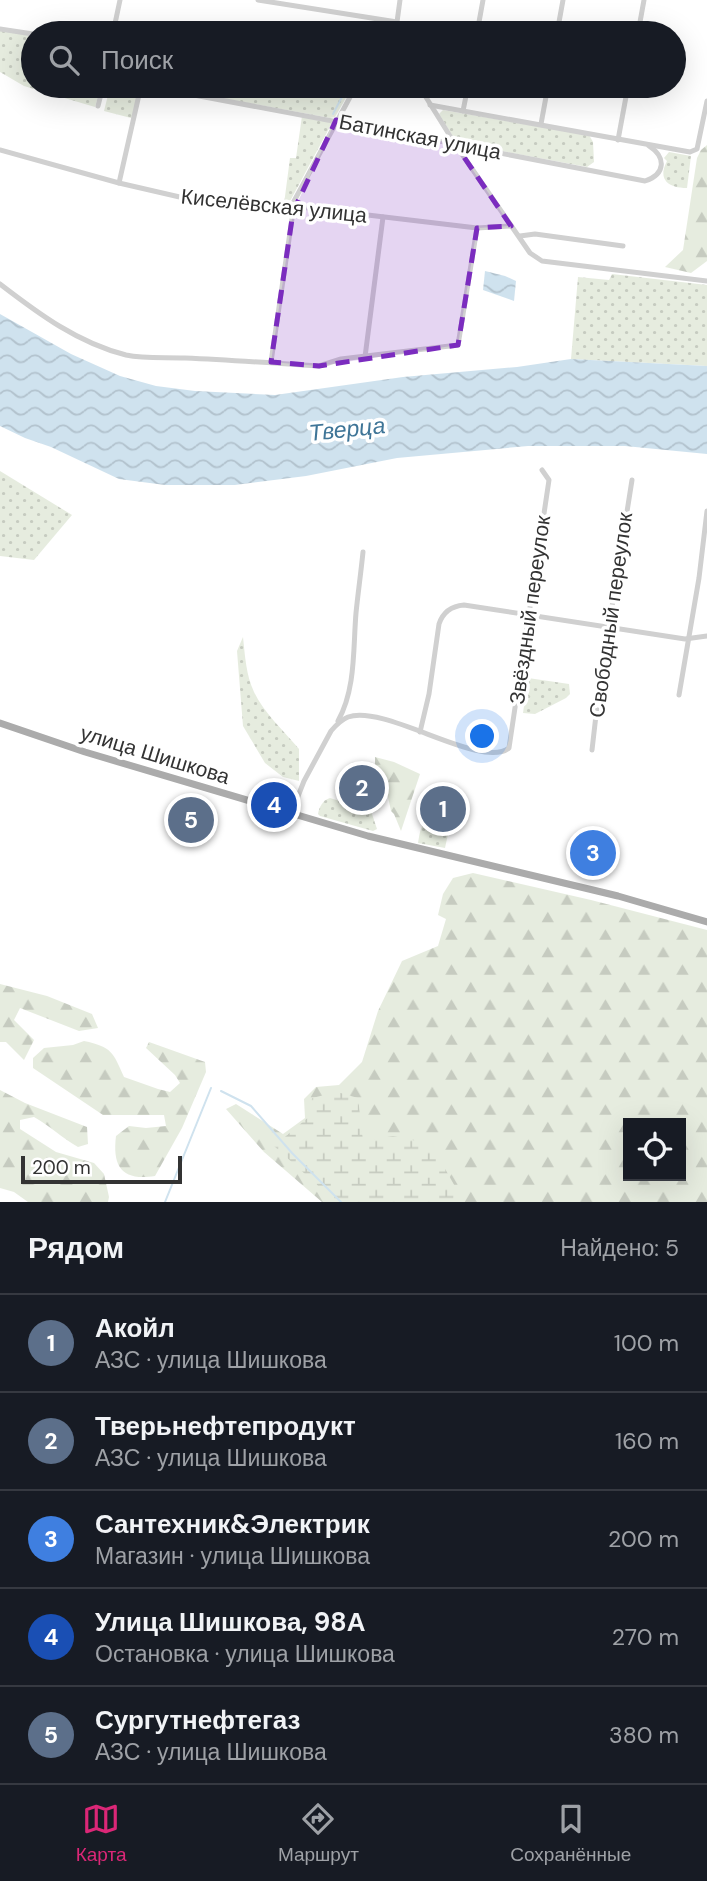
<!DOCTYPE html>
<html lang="ru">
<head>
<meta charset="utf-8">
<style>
	:root { --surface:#171b24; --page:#20242c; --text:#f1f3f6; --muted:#9ea1a6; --line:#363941; --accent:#db2777 }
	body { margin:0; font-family:"DM Sans",sans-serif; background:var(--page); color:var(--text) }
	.controls { position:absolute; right:21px; bottom:21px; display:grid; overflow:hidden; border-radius:0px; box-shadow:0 7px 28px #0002 }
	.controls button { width:63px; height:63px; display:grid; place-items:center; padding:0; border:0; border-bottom:2px solid var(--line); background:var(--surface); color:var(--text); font:35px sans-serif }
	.scale { position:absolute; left:21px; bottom:18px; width:161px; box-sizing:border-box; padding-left:7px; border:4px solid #333; border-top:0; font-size:19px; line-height:24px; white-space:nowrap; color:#333; -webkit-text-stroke:5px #fff; paint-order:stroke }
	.you { position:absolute; left:483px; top:737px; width:24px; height:24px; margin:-18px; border:5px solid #fff; border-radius:50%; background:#1a73e8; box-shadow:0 0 0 10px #1a73e833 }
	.badge { display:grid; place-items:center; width:46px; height:46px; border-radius:50%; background:var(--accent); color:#fff; font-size:23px; font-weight:700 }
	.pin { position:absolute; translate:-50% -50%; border:4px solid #fff; box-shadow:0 2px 7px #0006 }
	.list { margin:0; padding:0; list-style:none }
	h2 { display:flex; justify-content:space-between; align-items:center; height:91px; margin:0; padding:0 28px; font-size:30px }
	h2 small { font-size:23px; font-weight:400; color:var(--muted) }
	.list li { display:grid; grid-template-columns:46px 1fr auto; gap:21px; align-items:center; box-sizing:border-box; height:98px; padding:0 28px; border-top:2px solid var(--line) }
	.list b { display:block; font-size:26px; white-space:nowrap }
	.list p { margin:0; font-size:23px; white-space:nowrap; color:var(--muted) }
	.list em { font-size:23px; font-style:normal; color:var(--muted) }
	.icon { flex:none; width:38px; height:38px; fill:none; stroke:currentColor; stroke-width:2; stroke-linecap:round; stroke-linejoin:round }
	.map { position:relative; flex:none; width:707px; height:1202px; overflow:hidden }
	.search { position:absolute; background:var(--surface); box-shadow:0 7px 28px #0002; left:21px; right:21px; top:21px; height:77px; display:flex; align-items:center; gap:18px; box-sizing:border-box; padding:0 24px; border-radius:38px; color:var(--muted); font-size:26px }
	.sheet { height:581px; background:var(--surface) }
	nav { display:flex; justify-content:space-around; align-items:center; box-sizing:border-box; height:98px; border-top:2px solid var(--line); background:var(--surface); font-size:19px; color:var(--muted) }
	nav a { display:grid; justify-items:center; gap:4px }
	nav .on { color:var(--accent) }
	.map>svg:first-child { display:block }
	.green { fill:url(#green-dots) }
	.forest { fill:url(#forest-firs); fill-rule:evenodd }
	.wetland { fill:url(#wetland-marsh) }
	.water { fill:url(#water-waves) }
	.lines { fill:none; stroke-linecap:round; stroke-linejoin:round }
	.stream { stroke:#cfe2ee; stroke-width:2 }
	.minor { stroke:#d0d0d0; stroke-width:5 }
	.major { stroke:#ababab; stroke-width:7 }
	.marked { fill:#7b2cbf; fill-opacity:0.2; stroke:#7b2cbf; stroke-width:5; stroke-dasharray:14 9; stroke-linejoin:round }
	.labels { text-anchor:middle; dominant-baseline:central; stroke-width:7; stroke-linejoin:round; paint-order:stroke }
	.street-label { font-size:21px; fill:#333; stroke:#fff }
	.water-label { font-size:23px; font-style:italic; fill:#3f7597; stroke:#fff }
</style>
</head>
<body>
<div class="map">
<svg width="707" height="1202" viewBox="0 0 707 1202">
	<defs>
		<pattern id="green-dots" width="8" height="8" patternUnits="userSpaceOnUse" patternTransform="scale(1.75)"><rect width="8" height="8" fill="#e6ecdf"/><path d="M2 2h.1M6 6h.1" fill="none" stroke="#c6cbc0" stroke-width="1.8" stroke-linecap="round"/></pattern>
		<pattern id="forest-firs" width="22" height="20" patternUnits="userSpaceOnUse" patternTransform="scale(1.75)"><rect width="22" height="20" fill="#e6ecdf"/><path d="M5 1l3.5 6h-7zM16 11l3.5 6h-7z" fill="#c6cbc0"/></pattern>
		<pattern id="wetland-marsh" width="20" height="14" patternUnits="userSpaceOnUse" patternTransform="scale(1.75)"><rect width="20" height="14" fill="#e6ecdf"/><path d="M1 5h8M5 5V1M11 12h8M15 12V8" fill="none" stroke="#c6cbc0"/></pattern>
		<pattern id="water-waves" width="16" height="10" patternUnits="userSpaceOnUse" patternTransform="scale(1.75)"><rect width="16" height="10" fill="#cfe2ee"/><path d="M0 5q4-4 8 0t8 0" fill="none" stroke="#b2c2cd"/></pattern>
	</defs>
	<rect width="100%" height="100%" fill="#fff"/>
	<g class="green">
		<path d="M0 30 33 36V86H101L95 107 24 86 0 72Z"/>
		<path d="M104 86H140L134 117 131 118 104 111 108 95Z"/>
		<path d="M155 86H305L313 87 314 90 350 91 335 117 330 118Z"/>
		<path d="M443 110 589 135 593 142 594 162 587 167 480 147 465 148 459 146 439 114Z"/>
		<path d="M302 116 332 123 289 203 284 204 290 158H296Z"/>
		<path d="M669 152 691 156 687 188C669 188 657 180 667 161L664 158Z"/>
		<path d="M612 274 707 285V366L571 359 578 277 609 280Z"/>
		<path d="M0 471 72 515 34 560 0 556Z"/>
		<path d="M243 637C245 656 246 675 254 692 264 713 284 731 299 749V781L283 777 265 763 243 726 237 651Z"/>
		<path d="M528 678 569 684 570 694 566 698 535 714 523 713Z"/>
		<path d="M330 798 371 811 377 829 373 831 320 816 318 814C319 807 323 800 330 798Z"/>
		<path d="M430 820 443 823 447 826 448 834 445 848 418 843C420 833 420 823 430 820Z"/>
	</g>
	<g class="forest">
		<path d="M707 145V261L691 273 665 267 683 250 697 158 701 150Z"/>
		<path d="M375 757 394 762 420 774 401 831 394 814 391 811 388 797 380 782V773L375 764Z"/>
		<path d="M473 873 591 900 707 930V1202H322L264 1152 226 1109 236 1104 283 1134 305 1118 304 1099 316 1087 339 1085 362 1062 378 1011 402 961 438 946 446 919 438 915 443 894 453 878ZM628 1123H681V1176H628Z"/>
		<path d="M0 984 47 996 92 1014 98 1028 79 1031 20 1008 14 1020 34 1040 24 1060 6 1042H0Z"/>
		<path d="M84 1041C112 1047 113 1052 124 1077L158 1089 170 1092 180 1083 175 1075 146 1048 149 1042 205 1062 206 1072 182 1128 155 1176C123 1181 112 1168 116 1136L129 1126 146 1128 166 1126 164 1115H103L33 1068V1058L44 1048 73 1045Z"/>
		<path d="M0 1090 25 1103 87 1127 88 1144 78 1147C62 1138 50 1126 34 1117L20 1120V1129L56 1152 94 1163 104 1174 109 1197 108 1202H28L14 1192 0 1188Z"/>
	</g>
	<path class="wetland" d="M337 1092 358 1098 363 1141 393 1136 431 1144 461 1197 460 1202H336L274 1146 310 1116 312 1098Z"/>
	<g class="water">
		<path d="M485 271 505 276 516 281 514 301 483 290Z"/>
		<path d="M0 314 71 354 120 376 156 386 195 391 275 395 403 377 517 367 571 359 707 366V454L625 446H528L397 458 306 476 235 485H165L119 479 51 447 25 438 0 426Z"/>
	</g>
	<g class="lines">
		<g class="stream">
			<path d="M333 114 343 95"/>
			<path d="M221 1091 251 1106 292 1153 341 1202"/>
			<path d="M165 1202 211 1088"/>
		</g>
		<g class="minor">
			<path d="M258 0 397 22"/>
			<path d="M0 29 33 34"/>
			<path d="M113 33 120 0"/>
			<path d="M392 33 397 22 400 0"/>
			<path d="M477 33 483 0"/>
			<path d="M557 33 563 0"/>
			<path d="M638 33 644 0"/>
			<path d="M146 86 455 144C462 152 469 150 479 149L645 181C666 174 666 157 649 146"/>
			<path d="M325 86 353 90"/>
			<path d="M419 86 455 144 530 253 542 261 707 281"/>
			<path d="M430 105 690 152 697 149 707 101"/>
			<path d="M98 106 103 86"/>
			<path d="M463 111 468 86"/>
			<path d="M541 124 548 86"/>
			<path d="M618 140 628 86"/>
			<path d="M0 150 119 183 197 201 292 206 477 228 511 226"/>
			<path d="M119 183 141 86"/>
			<path d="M520 236 535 234 623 246"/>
			<path d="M0 284C39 314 78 343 126 355 145 359 165 357 185 358 230 360 274 363 319 366L341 359 458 345 477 228"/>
			<path d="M365 357 383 217"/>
			<path d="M271 362 293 212V203L356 86"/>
			<path d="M679 695 699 578 707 511"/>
			<path d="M338 721C356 689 353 648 356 613 358 593 361 572 363 552"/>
			<path d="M420 732 429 694 439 624C443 612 452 606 464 605L685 639 707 636"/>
			<path d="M592 750 599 689 632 480"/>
			<path d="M291 814 304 781 331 731C336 725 341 720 348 717 386 704 481 770 509 748L549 480 542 470"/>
		</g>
		<path class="major" d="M0 723 85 752 368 836 618 896 707 922"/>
	</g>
	<path class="marked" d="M336 120 455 144 511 226 477 228 458 345 319 366 271 362 293 212Z"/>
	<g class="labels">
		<g class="street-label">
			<text transform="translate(420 137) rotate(11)">Батинская улица</text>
			<text transform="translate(274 206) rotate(6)">Киселёвская улица</text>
			<text transform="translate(530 610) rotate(-82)">Звёздный переулок</text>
			<text transform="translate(611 615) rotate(-82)">Свободный переулок</text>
			<text transform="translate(155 755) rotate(17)">улица Шишкова</text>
		</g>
		<g class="water-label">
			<text transform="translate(347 429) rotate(-6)">Тверца</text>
		</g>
	</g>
</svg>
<div class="controls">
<button><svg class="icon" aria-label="locate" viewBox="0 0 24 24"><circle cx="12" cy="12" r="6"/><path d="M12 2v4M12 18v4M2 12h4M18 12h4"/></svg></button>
</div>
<div class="scale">200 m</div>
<div class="you"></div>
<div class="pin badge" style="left:443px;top:809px;background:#5c6f8a">1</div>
<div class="pin badge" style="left:362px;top:788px;background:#5c6f8a">2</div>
<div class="pin badge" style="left:593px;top:853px;background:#3f7fe0">3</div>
<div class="pin badge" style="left:274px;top:805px;background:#1a4fb4">4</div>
<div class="pin badge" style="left:191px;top:820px;background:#5c6f8a">5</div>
<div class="search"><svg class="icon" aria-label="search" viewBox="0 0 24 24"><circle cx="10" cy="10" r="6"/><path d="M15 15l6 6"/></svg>Поиск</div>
</div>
<section class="sheet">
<h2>Рядом<small>Найдено: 5</small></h2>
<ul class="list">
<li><span class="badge" style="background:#5c6f8a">1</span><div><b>Акойл</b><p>АЗС · улица Шишкова</p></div><em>100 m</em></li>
<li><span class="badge" style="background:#5c6f8a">2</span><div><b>Тверьнефтепродукт</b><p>АЗС · улица Шишкова</p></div><em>160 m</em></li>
<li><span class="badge" style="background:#3f7fe0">3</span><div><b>Сантехник&amp;Электрик</b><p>Магазин · улица Шишкова</p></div><em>200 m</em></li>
<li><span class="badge" style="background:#1a4fb4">4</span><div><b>Улица Шишкова, 98А</b><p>Остановка · улица Шишкова</p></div><em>270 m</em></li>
<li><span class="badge" style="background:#5c6f8a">5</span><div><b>Сургутнефтегаз</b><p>АЗС · улица Шишкова</p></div><em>380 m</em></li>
</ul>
</section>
<nav>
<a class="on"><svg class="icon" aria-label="map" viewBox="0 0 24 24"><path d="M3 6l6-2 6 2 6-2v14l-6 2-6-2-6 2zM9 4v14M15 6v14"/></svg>Карта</a>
<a><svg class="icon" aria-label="directions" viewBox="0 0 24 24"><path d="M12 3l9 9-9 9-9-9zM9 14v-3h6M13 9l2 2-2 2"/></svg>Маршрут</a>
<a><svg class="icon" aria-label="saved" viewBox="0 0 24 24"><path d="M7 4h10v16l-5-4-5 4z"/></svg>Сохранённые</a>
</nav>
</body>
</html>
